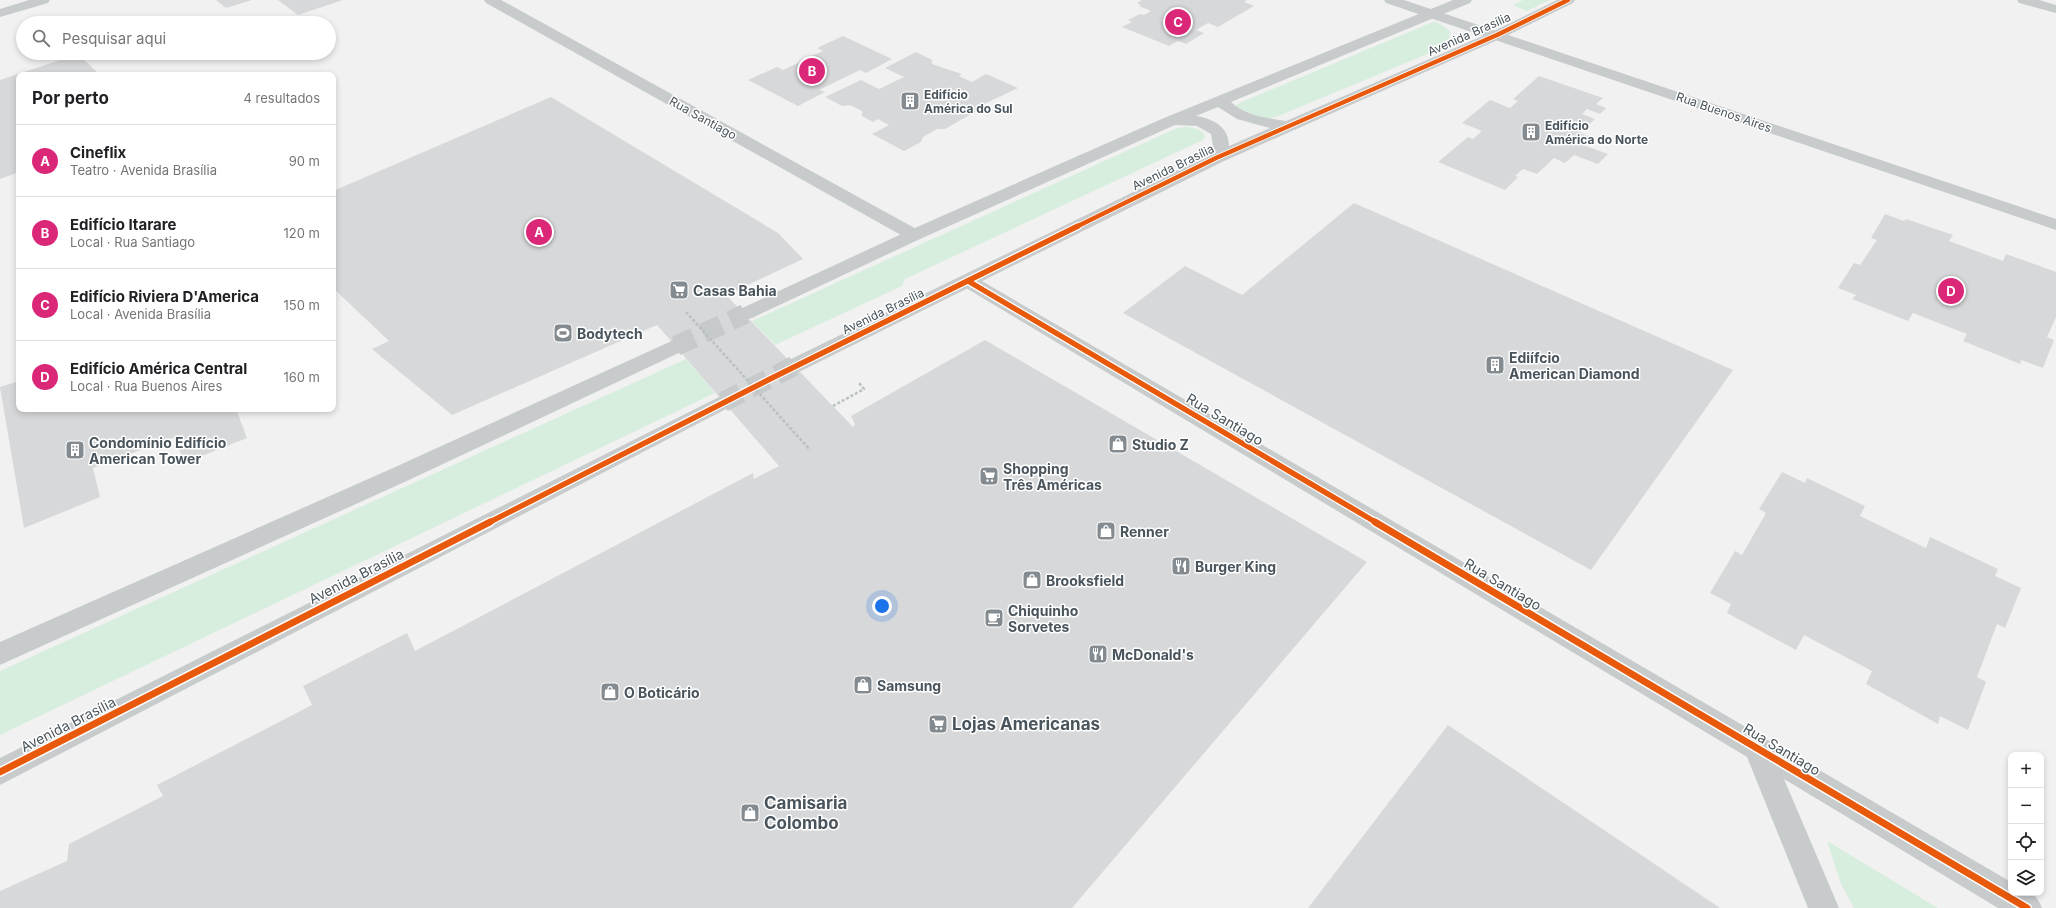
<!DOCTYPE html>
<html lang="pt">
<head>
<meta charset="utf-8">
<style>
	:root { --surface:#fff; --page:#f6f6f6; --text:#202124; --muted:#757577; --line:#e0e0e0; --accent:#db2777 }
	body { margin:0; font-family:Inter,sans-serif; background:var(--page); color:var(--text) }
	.controls { position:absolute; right:12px; bottom:12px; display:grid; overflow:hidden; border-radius:8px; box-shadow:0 2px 6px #0003 }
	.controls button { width:36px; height:36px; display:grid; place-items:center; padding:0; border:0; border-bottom:1px solid var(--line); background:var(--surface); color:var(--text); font:20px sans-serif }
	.you { position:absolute; left:882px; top:606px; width:14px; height:14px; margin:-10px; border:3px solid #fff; border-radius:50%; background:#1a73e8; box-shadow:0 0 0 6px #1a73e833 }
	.badge { display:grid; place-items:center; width:26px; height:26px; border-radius:50%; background:var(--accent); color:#fff; font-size:13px; font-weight:700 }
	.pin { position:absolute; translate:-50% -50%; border:2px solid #fff; box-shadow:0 1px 4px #0006 }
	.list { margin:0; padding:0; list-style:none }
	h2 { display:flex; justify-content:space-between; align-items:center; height:52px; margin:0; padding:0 16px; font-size:17px }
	h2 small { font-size:13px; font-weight:400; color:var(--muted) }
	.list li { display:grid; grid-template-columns:26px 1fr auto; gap:12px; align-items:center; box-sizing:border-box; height:72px; padding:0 16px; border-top:1px solid var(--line) }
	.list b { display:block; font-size:15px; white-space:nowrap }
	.list p { margin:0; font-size:13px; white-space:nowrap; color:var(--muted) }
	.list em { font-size:13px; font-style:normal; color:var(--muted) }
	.icon { flex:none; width:22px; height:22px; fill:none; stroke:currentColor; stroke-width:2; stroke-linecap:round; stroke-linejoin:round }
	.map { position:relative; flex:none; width:2056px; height:908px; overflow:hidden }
	.search { position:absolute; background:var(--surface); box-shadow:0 2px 6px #0003; left:16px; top:16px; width:320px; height:44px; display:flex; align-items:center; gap:10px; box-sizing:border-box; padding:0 14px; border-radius:22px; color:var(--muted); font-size:15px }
	.panel { position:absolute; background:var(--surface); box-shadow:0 2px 6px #0003; left:16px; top:72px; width:320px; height:340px; border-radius:8px }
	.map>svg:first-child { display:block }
	.green { fill:#d7eede }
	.building { fill:#d7d8d9 }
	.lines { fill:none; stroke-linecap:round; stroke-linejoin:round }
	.tertiary-tunnel { stroke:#c7cacc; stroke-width:20; stroke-dasharray:20 10; stroke-linecap:butt }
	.path { stroke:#b8c2be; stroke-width:2.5; stroke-dasharray:3 2; stroke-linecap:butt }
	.minor { fill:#c8cbcc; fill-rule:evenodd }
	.tertiary { fill:#c8cbcc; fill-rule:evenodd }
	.path-bridge { stroke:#b8c2be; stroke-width:2.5; stroke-dasharray:3 2; stroke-linecap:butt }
	.cycleway-far2-casing { stroke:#fff; stroke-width:6 }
	.cycleway-far1-casing { stroke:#fff; stroke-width:8 }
	.cycleway-casing { stroke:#fff; stroke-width:10 }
	.cycleway-far2 { stroke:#e8590c; stroke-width:4.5 }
	.cycleway-far1 { stroke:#e8590c; stroke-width:5.5 }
	.cycleway { stroke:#e8590c; stroke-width:7 }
	.labels { text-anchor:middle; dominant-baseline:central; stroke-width:3; stroke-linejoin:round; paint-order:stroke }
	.far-street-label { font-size:12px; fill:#49545c; stroke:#fff }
	.far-poi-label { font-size:12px; font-weight:bold; fill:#49545c; stroke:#fff; text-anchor:start }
	.poi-label { font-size:14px; font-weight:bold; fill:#49545c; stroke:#fff; text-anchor:start }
	.street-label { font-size:14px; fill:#49545c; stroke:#fff }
	.near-poi-label { font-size:17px; font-weight:bold; fill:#49545c; stroke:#fff; text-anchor:start }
</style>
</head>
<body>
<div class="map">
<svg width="2056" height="908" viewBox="0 0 2056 908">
	<rect width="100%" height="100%" fill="#f1f1f1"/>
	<g class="green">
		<path d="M1523 0H1550L1527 11 1513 5Z"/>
		<path d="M1435 21 1450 31 1449 45 1276 117 1264 119 1236 107 1237 104Z"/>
		<path d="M1184 127C1192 127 1201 128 1205 136L1203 140 905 279 902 286 775 345 752 321 1177 128Z"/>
		<path d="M686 359 715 393 0 735V671Z"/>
		<path d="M1827 841 1938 908H1854L1841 884Z"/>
	</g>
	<g class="building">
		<path d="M216 0H252L226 8Z"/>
		<path d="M278 0H343L298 15Z"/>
		<path d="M1142 0H1247L1244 2 1254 6 1218 27 1208 23 1196 30 1204 33 1186 44 1178 41 1169 46 1122 27 1132 22 1128 20 1140 14 1144 15 1151 11 1139 6 1141 5 1137 3Z"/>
		<path d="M843 36 892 59 866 73 860 70 819 90 825 92 798 106 748 80 777 67 783 70 823 51 817 48Z"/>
		<path d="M916 52 932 60V64L962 74 959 76 972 82 986 74 1018 88 982 105 980 109 945 129H937L923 137 921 142 904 151 872 134 889 125 878 119 873 122 862 116V111L850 105 842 106 825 97 861 80 879 89 904 77 885 68Z"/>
		<path d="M78 54 100 75H19V172L0 179V80Z"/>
		<path d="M1539 76 1603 98 1596 104 1606 108 1600 114 1587 109 1582 114 1595 119 1580 133 1590 137 1583 145 1608 154 1598 164 1574 155 1565 163 1554 158 1537 174 1523 169 1515 176 1518 177 1505 190 1438 162 1468 137 1473 139 1482 131 1462 123 1490 100 1510 108 1518 101 1513 99Z"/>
		<path d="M551 97 778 233 803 259 726 295 853 427 855 424 851 416 985 340 1367 562 1072 908H0V891L67 861 69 844 163 796 157 785 312 705 303 686 407 633 415 651 753 473 754 479 779 466 657 325 452 415 372 349 389 341 333 288V191Z"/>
		<path d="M1354 203 1733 370 1591 570 1123 313 1185 266 1242 295Z"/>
		<path d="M1885 214 1904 221 1906 219 1953 235 1949 241 2003 261 2006 254 2056 272V317L2047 337 2054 340 2043 368 2021 360 2020 364 1963 341 1967 334 1913 313 1908 321 1852 299 1856 295 1838 288 1854 263 1860 265 1877 240 1871 238Z"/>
		<path d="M19 381V409H236L247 438 184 463 175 437 93 468 100 497 24 528 0 387Z"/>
		<path d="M1782 472 1805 483 1807 478 1865 506 1860 516 1926 548 1930 537 1998 569 1995 576 2021 588 2005 628 1997 624 1977 677 1986 682 1968 730 1940 716 1938 724 1866 684 1872 671 1804 635 1796 650 1727 613 1731 604 1710 593 1735 551 1742 555 1766 513 1759 509Z"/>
		<path d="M1448 725 1720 908H1308Z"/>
	</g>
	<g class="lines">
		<g class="tertiary-tunnel">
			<path d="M676 346 745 314"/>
			<path d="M723 402 794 366"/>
		</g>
		<path class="path" d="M833 406 864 389 859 383"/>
		<g class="minor">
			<path d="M29 0H50L48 3 0 17V9Z"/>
			<path d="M484 0H501L920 231 923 235 920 239 914 240 908 239 486 3Z"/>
			<path d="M1384 0H1404L2056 219V230L1386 3Z"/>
			<path d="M2017 0H2039L2056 5V13L2019 3Z"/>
			<path d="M968 275 975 277 2011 882V893C2028 893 2035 890 2042 908H1998L1784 779 1839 908H1808L1747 757 961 285 959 281 961 277Z"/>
		</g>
		<g class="tertiary">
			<path d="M1453 0H1472L1470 3 1231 102C1246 116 1267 118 1286 121L1492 32 1557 0H1575L1573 3 1502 38 1222 162 801 371 794 373 787 371 784 366 787 361 1209 155 1213 146 1211 134 1197 126 1175 125 920 239 752 318 745 320 738 318 735 314 738 310 908 231 1164 118ZM1218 107 1237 119 1270 128 1229 146C1229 127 1214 119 1196 116Z"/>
			<path d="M676 339 683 341 686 346 683 351 409 480 0 665V642L393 468Z"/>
			<path d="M723 395 730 397 734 402 730 407 0 785V758Z"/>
		</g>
		<path class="path-bridge" d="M686 312 810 450"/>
		<defs>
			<path id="cycleway-far2" d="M1076 227 1216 158 1497 35 1568 0"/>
			<g id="cycleway-far1">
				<path d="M968 281 1377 523"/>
				<path d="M488 523 768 380 1078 226"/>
			</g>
			<g id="cycleway">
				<path d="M1375 522 2027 908"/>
				<path d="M0 772 490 522"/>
			</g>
		</defs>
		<use href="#cycleway-far2" class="cycleway-far2-casing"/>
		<use href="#cycleway-far1" class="cycleway-far1-casing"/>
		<use href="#cycleway" class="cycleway-casing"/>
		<use href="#cycleway-far2" class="cycleway-far2"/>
		<use href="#cycleway-far1" class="cycleway-far1"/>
		<use href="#cycleway" class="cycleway"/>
	</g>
	<defs>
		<symbol id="building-square" viewBox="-11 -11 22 22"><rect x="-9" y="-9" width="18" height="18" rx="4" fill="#848b90" stroke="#fff"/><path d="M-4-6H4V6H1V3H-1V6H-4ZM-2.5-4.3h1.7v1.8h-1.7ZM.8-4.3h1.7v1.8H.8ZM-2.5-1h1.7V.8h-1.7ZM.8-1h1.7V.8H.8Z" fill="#fff"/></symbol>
		<symbol id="supermarket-square" viewBox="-11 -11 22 22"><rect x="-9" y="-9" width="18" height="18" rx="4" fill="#848b90" stroke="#fff"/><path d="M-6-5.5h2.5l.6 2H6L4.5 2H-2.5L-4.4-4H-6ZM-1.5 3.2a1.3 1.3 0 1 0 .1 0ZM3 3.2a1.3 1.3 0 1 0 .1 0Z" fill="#fff"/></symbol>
		<symbol id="stadium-square" viewBox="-11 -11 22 22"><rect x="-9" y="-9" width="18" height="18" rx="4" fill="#848b90" stroke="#fff"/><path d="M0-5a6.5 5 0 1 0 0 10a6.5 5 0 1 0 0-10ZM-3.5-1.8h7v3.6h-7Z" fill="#fff"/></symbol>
		<symbol id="shop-square" viewBox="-11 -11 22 22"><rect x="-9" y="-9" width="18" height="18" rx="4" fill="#848b90" stroke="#fff"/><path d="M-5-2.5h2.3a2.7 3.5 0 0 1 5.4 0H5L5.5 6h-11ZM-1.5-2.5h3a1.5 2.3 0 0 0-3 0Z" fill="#fff"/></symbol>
		<symbol id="restaurant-square" viewBox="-11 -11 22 22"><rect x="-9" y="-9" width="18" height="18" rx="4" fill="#848b90" stroke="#fff"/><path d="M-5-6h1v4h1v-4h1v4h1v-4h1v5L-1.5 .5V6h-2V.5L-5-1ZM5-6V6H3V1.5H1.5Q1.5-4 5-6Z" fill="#fff"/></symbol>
		<symbol id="cafe-square" viewBox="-11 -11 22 22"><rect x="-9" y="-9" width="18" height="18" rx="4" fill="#848b90" stroke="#fff"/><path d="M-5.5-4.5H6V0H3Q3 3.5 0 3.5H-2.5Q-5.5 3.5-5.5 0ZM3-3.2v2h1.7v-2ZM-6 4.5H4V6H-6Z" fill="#fff"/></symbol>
	</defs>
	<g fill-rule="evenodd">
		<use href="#building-square" x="899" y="90" width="22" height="22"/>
		<use href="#building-square" x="1520" y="121" width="22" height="22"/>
		<use href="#supermarket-square" x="668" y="279" width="22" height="22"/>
		<use href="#stadium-square" x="552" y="322" width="22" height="22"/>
		<use href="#building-square" x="1484" y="354" width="22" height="22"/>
		<use href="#shop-square" x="1107" y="433" width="22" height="22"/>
		<use href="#building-square" x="64" y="439" width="22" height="22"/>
		<use href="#supermarket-square" x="978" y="465" width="22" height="22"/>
		<use href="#shop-square" x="1095" y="520" width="22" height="22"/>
		<use href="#restaurant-square" x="1170" y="555" width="22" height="22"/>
		<use href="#shop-square" x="1021" y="569" width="22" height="22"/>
		<use href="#cafe-square" x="983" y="607" width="22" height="22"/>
		<use href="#restaurant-square" x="1087" y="643" width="22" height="22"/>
		<use href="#shop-square" x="852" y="674" width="22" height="22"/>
		<use href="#shop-square" x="599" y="681" width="22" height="22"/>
		<use href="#supermarket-square" x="927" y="713" width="22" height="22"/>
		<use href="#shop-square" x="739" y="802" width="22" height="22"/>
	</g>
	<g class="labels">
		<g class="far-street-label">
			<text transform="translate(1469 34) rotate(-24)">Avenida Brasília</text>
			<text transform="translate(1724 112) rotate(19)">Rua Buenos Aires</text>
			<text transform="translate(703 118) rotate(29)">Rua Santiago</text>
			<text transform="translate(1173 167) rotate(-26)">Avenida Brasília</text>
			<text transform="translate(883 311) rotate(-26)">Avenida Brasília</text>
		</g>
		<g class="far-poi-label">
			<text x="924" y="94">Edifício<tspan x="924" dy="14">América do Sul</tspan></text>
			<text x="1545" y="125">Edifício<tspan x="1545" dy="14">América do Norte</tspan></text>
		</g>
		<g class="poi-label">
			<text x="693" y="290">Casas Bahia</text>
			<text x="577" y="333">Bodytech</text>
			<text x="1509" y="357">Ediífcio<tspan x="1509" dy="16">American Diamond</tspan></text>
			<text x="89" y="442">Condomínio Edifício<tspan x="89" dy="16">American Tower</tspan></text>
			<text x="1132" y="444">Studio Z</text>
			<text x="1003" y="468">Shopping<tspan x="1003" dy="16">Três Américas</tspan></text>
			<text x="1120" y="531">Renner</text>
			<text x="1195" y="566">Burger King</text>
			<text x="1046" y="580">Brooksfield</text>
			<text x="1008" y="610">Chiquinho<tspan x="1008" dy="16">Sorvetes</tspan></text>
			<text x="1112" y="654">McDonald's</text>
			<text x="877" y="685">Samsung</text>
			<text x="624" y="692">O Boticário</text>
		</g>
		<g class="street-label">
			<text transform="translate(1225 419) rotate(31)">Rua Santiago</text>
			<text transform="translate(356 576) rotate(-27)">Avenida Brasília</text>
			<text transform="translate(1503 584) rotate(31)">Rua Santiago</text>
			<text transform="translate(68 724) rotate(-27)">Avenida Brasília</text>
			<text transform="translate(1782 749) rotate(31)">Rua Santiago</text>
		</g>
		<g class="near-poi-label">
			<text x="952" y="724">Lojas Americanas</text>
			<text x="764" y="803">Camisaria<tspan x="764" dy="20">Colombo</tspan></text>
		</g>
	</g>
</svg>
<div class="controls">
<button>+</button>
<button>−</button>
<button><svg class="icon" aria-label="locate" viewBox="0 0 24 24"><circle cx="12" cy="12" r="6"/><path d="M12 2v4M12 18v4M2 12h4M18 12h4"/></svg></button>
<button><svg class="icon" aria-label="layers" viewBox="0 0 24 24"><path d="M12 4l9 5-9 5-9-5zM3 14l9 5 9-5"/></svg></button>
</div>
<div class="you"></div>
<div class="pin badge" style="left:539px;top:232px">A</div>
<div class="pin badge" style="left:812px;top:71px">B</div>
<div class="pin badge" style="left:1178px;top:22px">C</div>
<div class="pin badge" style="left:1951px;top:291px">D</div>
<div class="search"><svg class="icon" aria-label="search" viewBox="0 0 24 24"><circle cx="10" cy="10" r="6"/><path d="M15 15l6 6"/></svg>Pesquisar aqui</div>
<section class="panel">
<h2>Por perto<small>4 resultados</small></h2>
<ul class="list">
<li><span class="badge">A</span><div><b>Cineflix</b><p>Teatro · Avenida Brasília</p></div><em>90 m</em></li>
<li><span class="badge">B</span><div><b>Edifício Itarare</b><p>Local · Rua Santiago</p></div><em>120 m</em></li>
<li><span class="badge">C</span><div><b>Edifício Riviera D'America</b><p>Local · Avenida Brasília</p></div><em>150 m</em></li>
<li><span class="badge">D</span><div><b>Edifício América Central</b><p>Local · Rua Buenos Aires</p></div><em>160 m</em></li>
</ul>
</section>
</div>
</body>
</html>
